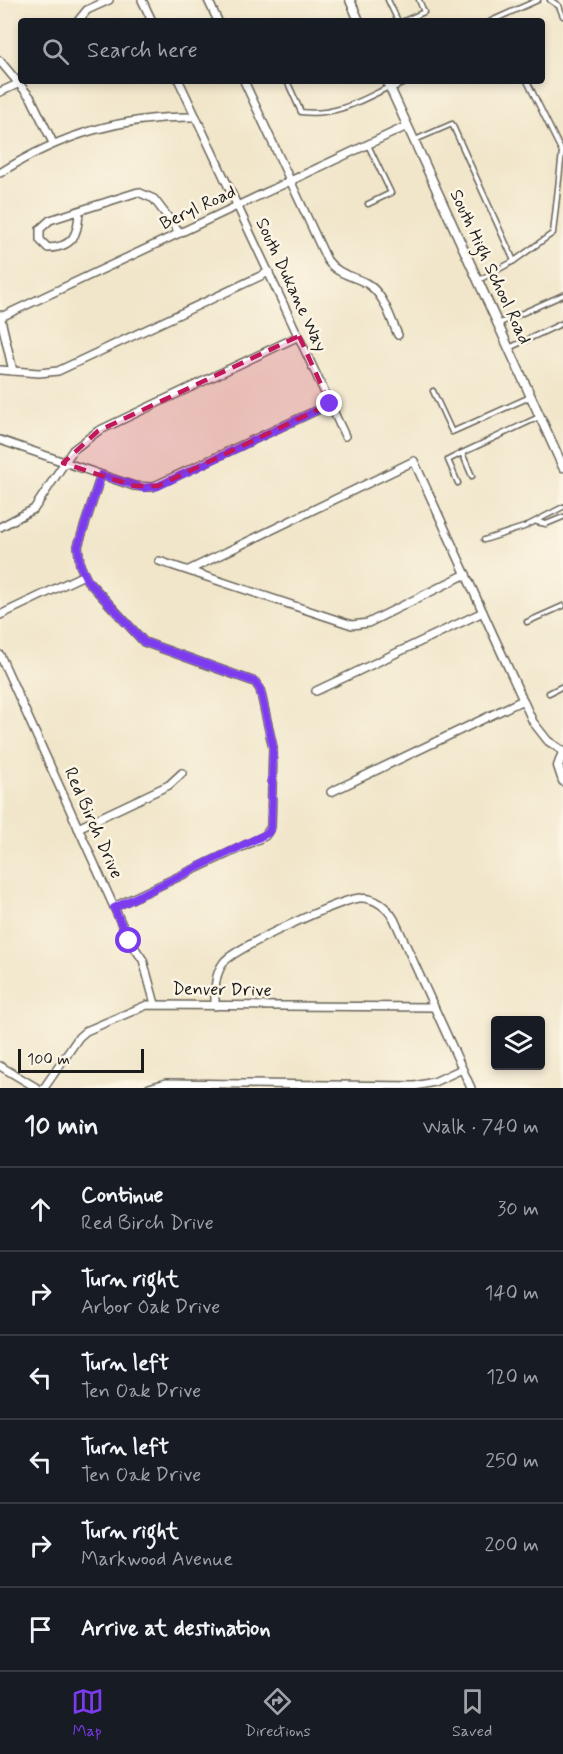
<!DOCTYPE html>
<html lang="en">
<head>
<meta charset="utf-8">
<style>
	:root { --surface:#171b24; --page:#20242c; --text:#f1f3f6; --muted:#9ea1a6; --line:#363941; --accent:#7c3aed }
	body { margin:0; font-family:Mynerve,sans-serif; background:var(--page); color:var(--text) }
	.controls { position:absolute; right:18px; bottom:18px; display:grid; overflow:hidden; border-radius:6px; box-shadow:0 3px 9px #0003 }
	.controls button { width:54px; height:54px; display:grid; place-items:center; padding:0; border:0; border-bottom:2px solid var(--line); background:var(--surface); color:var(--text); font:30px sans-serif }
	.scale { position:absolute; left:18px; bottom:15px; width:126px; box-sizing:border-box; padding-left:6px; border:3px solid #1c1c1c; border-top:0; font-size:16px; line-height:21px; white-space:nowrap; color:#1c1c1c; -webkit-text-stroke:4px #fcf5e5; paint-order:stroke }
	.stop { position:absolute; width:18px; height:18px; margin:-14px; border:4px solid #7c3aed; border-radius:50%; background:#fff }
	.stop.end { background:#7c3aed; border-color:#fff; box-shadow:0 2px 6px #0008 }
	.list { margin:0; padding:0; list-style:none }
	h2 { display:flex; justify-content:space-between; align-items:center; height:78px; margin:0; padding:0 24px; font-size:26px }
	h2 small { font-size:20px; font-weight:400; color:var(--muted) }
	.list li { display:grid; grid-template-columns:39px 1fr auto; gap:18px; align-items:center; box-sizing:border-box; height:84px; padding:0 24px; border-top:2px solid var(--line) }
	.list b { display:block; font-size:22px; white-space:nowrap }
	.list p { margin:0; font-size:20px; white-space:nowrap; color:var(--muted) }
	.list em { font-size:20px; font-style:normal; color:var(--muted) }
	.icon { flex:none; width:33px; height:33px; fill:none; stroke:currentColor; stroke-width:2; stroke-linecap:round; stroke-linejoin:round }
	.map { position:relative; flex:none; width:563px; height:1088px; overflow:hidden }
	.search { position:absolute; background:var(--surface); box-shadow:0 3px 9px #0003; left:18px; right:18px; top:18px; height:66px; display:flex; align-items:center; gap:15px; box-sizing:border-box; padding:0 21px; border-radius:6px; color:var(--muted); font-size:22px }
	.sheet { height:582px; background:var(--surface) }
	nav { display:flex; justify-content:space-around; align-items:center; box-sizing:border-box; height:84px; border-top:2px solid var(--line); background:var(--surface); font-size:16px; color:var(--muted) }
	nav a { display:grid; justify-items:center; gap:3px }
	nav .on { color:var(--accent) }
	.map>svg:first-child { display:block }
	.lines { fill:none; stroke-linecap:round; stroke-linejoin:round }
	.service-casing { stroke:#676359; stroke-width:7 }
	.minor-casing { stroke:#676359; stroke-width:10 }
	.tertiary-casing { stroke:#676359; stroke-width:11 }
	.service { stroke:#fff; stroke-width:4 }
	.minor { stroke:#fff; stroke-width:7 }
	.tertiary { stroke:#fff; stroke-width:8 }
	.route { stroke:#7c3aed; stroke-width:8 }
	.marked { fill:#c2185b; fill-opacity:0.2; stroke:#c2185b; stroke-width:4.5; stroke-dasharray:12 8; stroke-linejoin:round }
	.labels { text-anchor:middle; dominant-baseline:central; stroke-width:5; stroke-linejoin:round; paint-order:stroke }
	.street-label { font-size:18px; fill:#1c1c1c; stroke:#fcf5e5 }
</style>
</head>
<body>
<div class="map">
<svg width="563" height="1088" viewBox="0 0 563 1088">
	<rect width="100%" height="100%" fill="#fcf5e5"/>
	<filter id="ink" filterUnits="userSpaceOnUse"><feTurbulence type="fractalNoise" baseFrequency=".0167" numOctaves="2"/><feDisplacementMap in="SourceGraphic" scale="12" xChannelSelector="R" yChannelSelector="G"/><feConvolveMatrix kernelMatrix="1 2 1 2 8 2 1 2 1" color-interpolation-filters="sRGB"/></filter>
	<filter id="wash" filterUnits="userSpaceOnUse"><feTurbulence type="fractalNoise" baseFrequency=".008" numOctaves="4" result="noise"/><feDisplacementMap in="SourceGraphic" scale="24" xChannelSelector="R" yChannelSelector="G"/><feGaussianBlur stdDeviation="1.35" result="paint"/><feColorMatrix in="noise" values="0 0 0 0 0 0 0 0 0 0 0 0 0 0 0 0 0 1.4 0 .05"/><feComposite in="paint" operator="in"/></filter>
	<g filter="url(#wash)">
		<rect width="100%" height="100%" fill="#f1e6ca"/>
	</g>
	<g filter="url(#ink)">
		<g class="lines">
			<defs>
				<g id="service">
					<path d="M388 0 398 21"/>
					<path d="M550 0 559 6 563 16"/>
					<path d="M404 21 424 12 419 0"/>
					<path d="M491 21 538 0"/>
					<path d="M287 81 301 112C336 116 358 102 389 87"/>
					<path d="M391 89 409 81"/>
					<path d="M415 140 452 124 514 261 479 280"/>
					<path d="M368 204 391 193 368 145"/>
					<path d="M514 261 553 233 562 152 527 81"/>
					<path d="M498 324 563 295"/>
					<path d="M509 348 563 323"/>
					<path d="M433 391 452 432 530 397"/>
					<path d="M472 476 462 453 539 417"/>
					<path d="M458 483 448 460 462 453"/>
					<path d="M537 522 546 524 563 517"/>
					<path d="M484 540 524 527 563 507"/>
					<path d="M527 622 563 606"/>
					<path d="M549 693 563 686"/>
				</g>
				<g id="minor">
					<path d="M142 0 152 21"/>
					<path d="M208 0 218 21"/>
					<path d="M78 21 87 10 109 0"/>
					<path d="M0 61 31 98 53 143"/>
					<path d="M179 81 345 436"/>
					<path d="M244 81 327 260C338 275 351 275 366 283 384 293 390 318 398 335"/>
					<path d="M0 92 20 83"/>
					<path d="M0 173C61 134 124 116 196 117"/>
					<path d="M79 212C78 235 73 247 48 248L40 240V229L50 220 138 192 154 199 180 233"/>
					<path d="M0 315 13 371"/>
					<path d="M1 317 407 126"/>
					<path d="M0 370 39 373 58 371 269 272"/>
					<path d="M0 440 134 486 152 487 330 404"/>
					<path d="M101 475 78 546 80 565 87 580 144 642 255 682 260 689 273 748 271 827 265 836 114 907"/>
					<path d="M0 527 34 509 73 450 98 431 299 336"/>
					<path d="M159 561 352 625 368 623 466 574"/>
					<path d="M189 570 414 461 533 722 548 741 563 751"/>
					<path d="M0 615 84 575"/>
					<path d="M0 655 128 938 143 960 155 1004"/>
					<path d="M316 691 483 612"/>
					<path d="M331 792 523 700"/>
					<path d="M78 828 169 785 182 773"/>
					<path d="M215 1006C215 990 214 975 224 962 233 949 344 897 361 898 375 898 387 907 394 919L471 1088"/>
					<path d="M0 1066 37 1088"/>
					<path d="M44 1088 79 1037 86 1031 147 1005 434 1007"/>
					<path d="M149 1088 166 1083 415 1086 434 1082 462 1069"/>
				</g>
				<g id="tertiary">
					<path d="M350 0 359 21"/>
					<path d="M387 81 563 467"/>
					<path d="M563 752 558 766 563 781"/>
				</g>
			</defs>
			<use href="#service" class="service-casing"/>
			<use href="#minor" class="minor-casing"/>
			<use href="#tertiary" class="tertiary-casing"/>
			<use href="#service" class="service"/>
			<use href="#minor" class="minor"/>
			<use href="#tertiary" class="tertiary"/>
		</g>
	</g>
	<g class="lines" filter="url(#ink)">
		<path class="route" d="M129 941 114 908 268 833 271 827 273 747 260 689 255 682 144 642 87 580 80 565 78 546 101 475 143 488 158 486 330 404"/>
	</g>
	<path class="marked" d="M299 336 330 404 158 486H134L63 463 98 431Z"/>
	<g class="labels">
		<g class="street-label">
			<text transform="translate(198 208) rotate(-25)">Beryl Road</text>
			<text transform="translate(490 267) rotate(65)">South High School Road</text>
			<text transform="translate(291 285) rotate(65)">South Dukane Way</text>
			<text transform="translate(93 823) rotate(66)">Red Birch Drive</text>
			<text transform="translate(222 990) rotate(1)">Denver Drive</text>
		</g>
	</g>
</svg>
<div class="controls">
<button><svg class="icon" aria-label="layers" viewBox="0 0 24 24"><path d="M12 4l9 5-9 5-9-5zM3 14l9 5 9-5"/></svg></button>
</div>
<div class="scale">100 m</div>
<div class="stop" style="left:129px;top:941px"></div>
<div class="stop end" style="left:330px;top:404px"></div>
<div class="search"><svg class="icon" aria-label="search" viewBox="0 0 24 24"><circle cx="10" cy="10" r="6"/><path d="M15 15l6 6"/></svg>Search here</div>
</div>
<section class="sheet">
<h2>10 min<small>Walk · 740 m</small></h2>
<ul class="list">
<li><svg class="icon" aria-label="ahead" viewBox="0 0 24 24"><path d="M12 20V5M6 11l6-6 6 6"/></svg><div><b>Continue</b><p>Red Birch Drive</p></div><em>30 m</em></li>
<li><svg class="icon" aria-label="right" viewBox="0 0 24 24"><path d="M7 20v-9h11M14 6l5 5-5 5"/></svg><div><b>Turn right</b><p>Arbor Oak Drive</p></div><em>140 m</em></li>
<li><svg class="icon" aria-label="left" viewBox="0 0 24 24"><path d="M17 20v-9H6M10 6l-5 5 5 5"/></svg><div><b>Turn left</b><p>Ten Oak Drive</p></div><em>120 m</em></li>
<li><svg class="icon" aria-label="left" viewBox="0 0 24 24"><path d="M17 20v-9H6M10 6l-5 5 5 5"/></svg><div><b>Turn left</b><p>Ten Oak Drive</p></div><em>250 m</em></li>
<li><svg class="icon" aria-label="right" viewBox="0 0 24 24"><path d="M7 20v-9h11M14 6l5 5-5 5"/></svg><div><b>Turn right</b><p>Markwood Avenue</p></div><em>200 m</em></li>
<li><svg class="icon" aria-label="arrive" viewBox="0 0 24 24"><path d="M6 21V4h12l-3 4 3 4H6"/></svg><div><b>Arrive at destination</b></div></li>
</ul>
</section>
<nav>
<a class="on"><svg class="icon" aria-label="map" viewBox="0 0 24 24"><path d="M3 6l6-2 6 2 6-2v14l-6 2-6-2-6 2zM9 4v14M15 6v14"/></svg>Map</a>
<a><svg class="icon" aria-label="directions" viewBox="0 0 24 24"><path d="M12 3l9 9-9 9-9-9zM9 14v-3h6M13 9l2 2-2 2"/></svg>Directions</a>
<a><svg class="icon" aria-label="saved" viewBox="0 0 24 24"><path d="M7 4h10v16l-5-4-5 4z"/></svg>Saved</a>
</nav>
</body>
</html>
